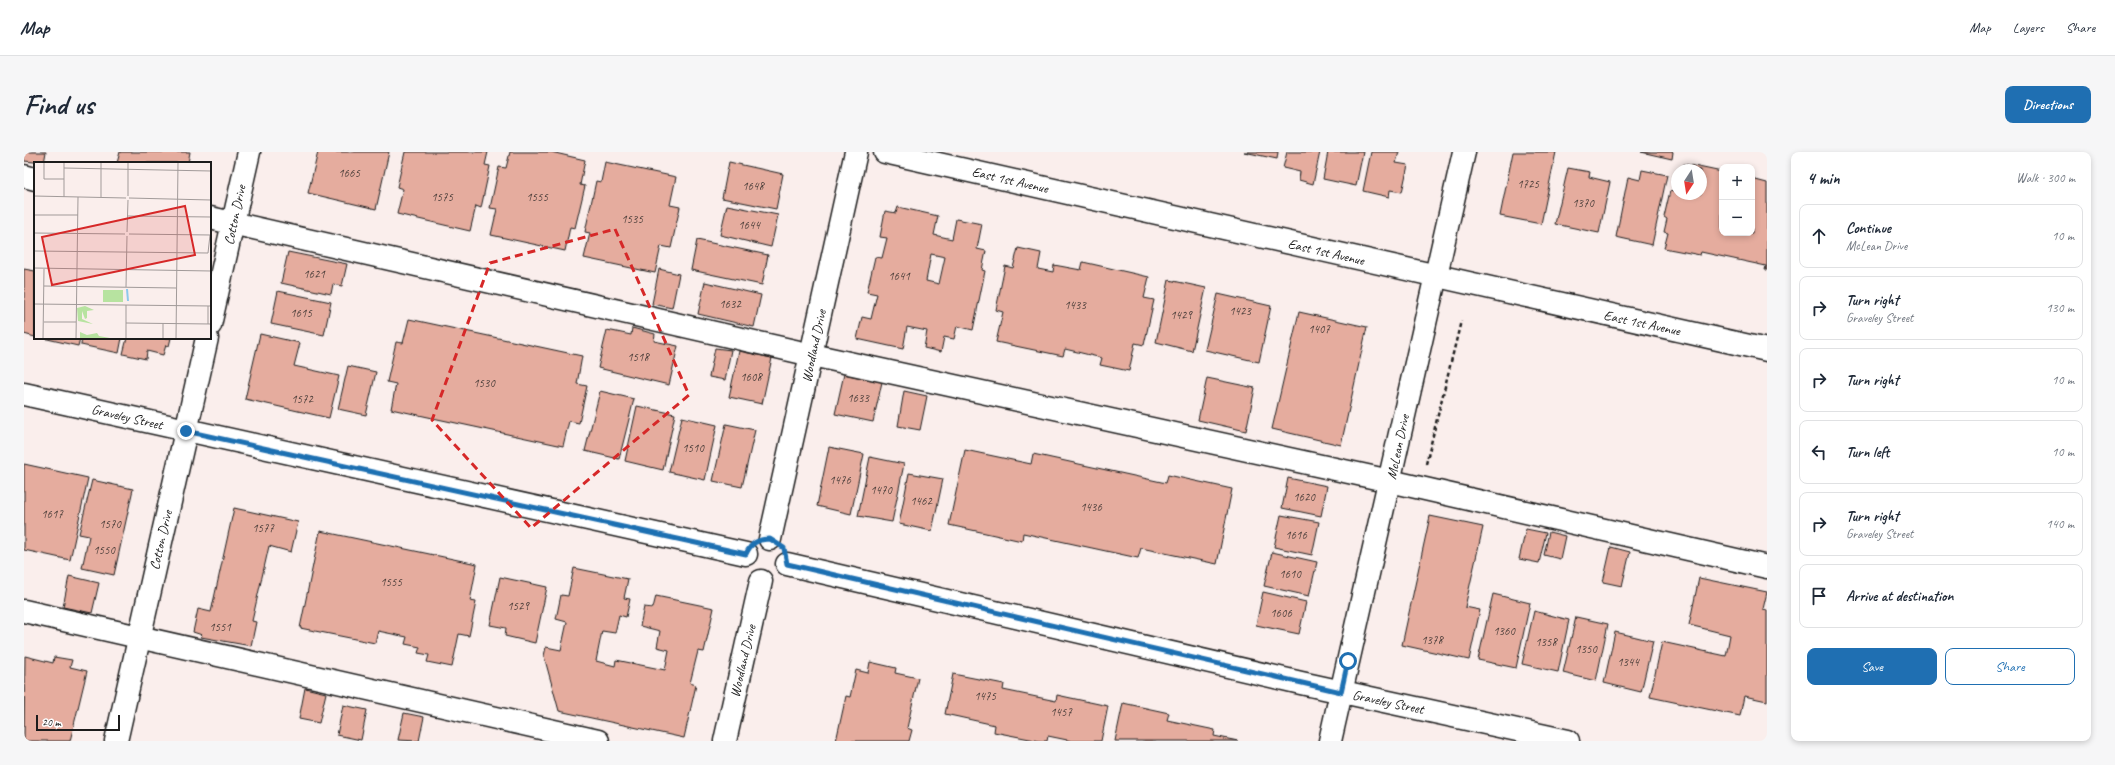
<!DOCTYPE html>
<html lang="en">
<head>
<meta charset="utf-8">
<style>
	:root { --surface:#fff; --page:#f6f6f7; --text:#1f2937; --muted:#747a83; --line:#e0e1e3; --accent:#1f6fb2 }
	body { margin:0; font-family:Caveat,sans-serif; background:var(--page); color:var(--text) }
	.controls { position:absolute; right:12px; top:12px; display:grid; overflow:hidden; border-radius:8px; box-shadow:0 2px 6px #0003 }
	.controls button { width:36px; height:36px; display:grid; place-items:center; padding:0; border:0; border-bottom:1px solid var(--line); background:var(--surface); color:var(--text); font:20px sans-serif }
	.compass { position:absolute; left:1647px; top:12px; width:36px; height:36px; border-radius:50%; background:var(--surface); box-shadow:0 2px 6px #0003; rotate:192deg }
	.scale { position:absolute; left:12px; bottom:10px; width:84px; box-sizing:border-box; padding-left:4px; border:2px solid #1c1c1c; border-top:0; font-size:11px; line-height:14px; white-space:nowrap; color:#1c1c1c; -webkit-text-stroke:3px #fff; paint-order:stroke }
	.stop { position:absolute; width:12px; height:12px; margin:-9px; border:3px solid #1f6fb2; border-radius:50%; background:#fff }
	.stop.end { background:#1f6fb2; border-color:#fff; box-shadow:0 1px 4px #0008 }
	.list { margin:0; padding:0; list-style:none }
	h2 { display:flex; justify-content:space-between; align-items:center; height:52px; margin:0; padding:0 16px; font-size:17px }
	h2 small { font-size:13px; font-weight:400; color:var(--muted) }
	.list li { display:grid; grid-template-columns:26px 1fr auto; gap:12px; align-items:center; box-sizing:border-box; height:64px; margin:0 8px 8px; padding:0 8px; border:1px solid var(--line); border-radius:8px }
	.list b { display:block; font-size:15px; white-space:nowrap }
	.list p { margin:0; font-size:13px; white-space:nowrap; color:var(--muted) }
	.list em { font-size:13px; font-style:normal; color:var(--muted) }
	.actions { display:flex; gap:8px; padding:12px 16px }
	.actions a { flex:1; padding:9px 0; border:1px solid var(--accent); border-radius:8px; text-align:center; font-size:14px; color:var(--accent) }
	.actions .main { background:var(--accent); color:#fff }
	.icon { flex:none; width:22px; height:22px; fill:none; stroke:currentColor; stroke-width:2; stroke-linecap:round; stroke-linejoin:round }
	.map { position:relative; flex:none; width:1743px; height:589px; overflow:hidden; border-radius:8px }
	header { display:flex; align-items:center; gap:24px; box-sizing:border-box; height:56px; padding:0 20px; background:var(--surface); border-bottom:1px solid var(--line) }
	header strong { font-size:19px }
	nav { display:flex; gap:22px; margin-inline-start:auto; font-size:14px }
	.intro { display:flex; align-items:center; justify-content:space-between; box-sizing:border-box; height:96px; padding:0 24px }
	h1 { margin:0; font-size:28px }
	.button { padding:10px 18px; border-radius:8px; background:var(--accent); color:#fff; font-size:14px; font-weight:700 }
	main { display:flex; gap:24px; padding:0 24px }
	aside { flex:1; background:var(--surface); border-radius:8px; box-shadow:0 2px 6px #0003 }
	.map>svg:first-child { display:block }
	.building { fill:#e5ac9e; stroke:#1c1c1c; fill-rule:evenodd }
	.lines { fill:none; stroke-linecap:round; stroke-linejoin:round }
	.minor-casing { stroke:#1c1c1c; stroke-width:25 }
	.major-casing { stroke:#1c1c1c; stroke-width:25 }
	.path { stroke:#1c1c1c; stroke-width:2.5; stroke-dasharray:4 3; stroke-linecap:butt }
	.minor { stroke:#fff; stroke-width:22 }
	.major { stroke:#fff; stroke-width:22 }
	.route { stroke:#1f6fb2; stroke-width:5 }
	.marked { fill:none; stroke:#d62828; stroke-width:3; stroke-dasharray:8 5; stroke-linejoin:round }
	.labels { text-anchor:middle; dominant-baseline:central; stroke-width:3.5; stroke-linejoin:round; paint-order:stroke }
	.number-label { font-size:12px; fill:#4e403c }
	.street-label { font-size:14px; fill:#1c1c1c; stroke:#fff }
	.inset-river { fill:none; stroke:#8cc8ec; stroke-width:2 }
	.inset-road { fill:none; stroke:#a19a99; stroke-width:1 }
	.view { fill:#d62828; fill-opacity:0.15; stroke:#d62828; stroke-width:2 }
	.inset-edge { fill:none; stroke:#1c1c1c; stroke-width:2 }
</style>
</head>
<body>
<header>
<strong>Map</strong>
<nav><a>Map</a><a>Layers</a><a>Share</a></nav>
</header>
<div class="intro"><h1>Find us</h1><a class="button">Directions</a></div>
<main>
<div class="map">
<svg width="1743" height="589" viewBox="0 0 1743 589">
	<rect width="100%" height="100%" fill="#faeeec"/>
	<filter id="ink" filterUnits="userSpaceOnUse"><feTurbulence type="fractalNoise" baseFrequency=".025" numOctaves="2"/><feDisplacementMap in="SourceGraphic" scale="8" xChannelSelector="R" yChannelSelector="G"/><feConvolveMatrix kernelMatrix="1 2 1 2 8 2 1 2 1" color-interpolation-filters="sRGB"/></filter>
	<g filter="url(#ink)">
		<g class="building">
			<path d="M0 0H22L20 11 0 9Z"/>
			<path d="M96 0H166L164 11H93Z"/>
			<path d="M294 0H365L352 57 284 41Z"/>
			<path d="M381 0H464L461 13 466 14 457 56 452 54 446 79 373 62 379 37 373 35Z"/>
			<path d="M486 0H527L561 8 556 33 561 34 551 76 546 75 541 99 467 83 473 57 466 56 475 15 482 16Z"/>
			<path d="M1220 0H1254L1253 7Z"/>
			<path d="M1263 0H1296L1289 32 1275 28 1276 20 1259 16Z"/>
			<path d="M1304 0H1339L1332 34 1299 27Z"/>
			<path d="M1347 0H1375L1372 11 1384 13 1378 40 1366 38 1365 45 1339 39Z"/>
			<path d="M1489 0H1532L1517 72 1476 64Z"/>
			<path d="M1617 0H1649L1648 7Z"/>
			<path d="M581 10 652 25 646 53 656 55 647 96 637 94 631 121 560 106 566 81 561 80 572 29 577 30Z"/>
			<path d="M705 10 759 22 752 57 698 46Z"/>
			<path d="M1660 12 1698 20V81H1728V27L1743 31V118H1741L1742 114 1677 100 1676 103 1640 96 1644 81 1640 80 1643 67 1640 65 1646 39 1649 40 1652 25 1653 42H1677V18H1658Z"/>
			<path d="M1544 16 1566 20 1565 25 1586 30 1575 81 1531 72Z"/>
			<path d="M1618 18 1643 23 1628 93 1592 85 1604 25 1616 28Z"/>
			<path d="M703 53 754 63 747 95 696 83Z"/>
			<path d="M874 55 914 64 910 83 928 87 932 67 958 72 953 97 962 99 958 118 961 119 949 178 933 174 930 187 920 185 917 200 900 196 903 179 883 175 879 197 833 187 838 165 847 167 853 142 843 140 851 105 858 106 863 86 856 85 861 59 872 61ZM907 102 921 105 915 132 902 129Z"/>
			<path d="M673 88 744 103 738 133 667 118Z"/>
			<path d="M994 96 1017 101 1014 117 1029 120 1030 113 1057 118 1059 110 1125 125 1120 146 1130 148 1120 193 1111 191 1105 219 1076 213 1078 206 1041 197 1039 204 972 190 979 160 972 158 981 114 989 116Z"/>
			<path d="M264 100 323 112 318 134 309 132 307 142 257 131Z"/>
			<path d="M0 117 11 119V185L0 182Z"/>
			<path d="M635 117 655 122 648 156 628 152Z"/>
			<path d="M1145 128 1182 136 1168 199 1132 190Z"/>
			<path d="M681 130 737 143 730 175 674 162Z"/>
			<path d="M254 139 307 150 300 183 247 172Z"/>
			<path d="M1194 142 1247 154 1235 210 1181 198Z"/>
			<path d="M1275 160 1343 175 1317 293 1248 277Z"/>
			<path d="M385 167 558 204 553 232 563 234 555 271 545 269 539 294 367 257 372 232 363 230 372 190 379 191Z"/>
			<path d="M608 176 631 182 630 189 654 194 645 233 574 216 583 178 607 183Z"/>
			<path d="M236 182 276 191 270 214 315 224 305 266 221 247Z"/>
			<path d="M19 186H56L54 194Z"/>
			<path d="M58 186H98L95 201 57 193Z"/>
			<path d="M103 186H147L145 194 142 193 139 203 123 199 122 207 99 202Z"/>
			<path d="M691 196 707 198 701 228 685 225Z"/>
			<path d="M715 199 748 206 738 252 705 245Z"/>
			<path d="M324 214 352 220 342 263 314 257Z"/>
			<path d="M820 222 858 230 849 270 811 262Z"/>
			<path d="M1183 226 1231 236 1222 279 1174 268Z"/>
			<path d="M576 239 610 247 595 307 561 299Z"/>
			<path d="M880 239 903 244 896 278 874 274Z"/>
			<path d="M613 254 651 262 639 318 601 309Z"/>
			<path d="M658 265 693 273 681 328 645 320Z"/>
			<path d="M702 272 731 278 718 335 689 329Z"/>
			<path d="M805 295 840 302 827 362 793 354Z"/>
			<path d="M941 298 1007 312 1009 302 1142 331 1144 323 1208 337 1193 412 1117 396 1114 406 999 381 998 389 925 373Z"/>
			<path d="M846 305 880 312 868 370 834 364Z"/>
			<path d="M0 312 64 326 46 408 0 398Z"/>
			<path d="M885 321 919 327 908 379 875 372Z"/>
			<path d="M1264 326 1303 334 1297 364 1258 356Z"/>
			<path d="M68 328 109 337 90 423 58 416 65 384 55 382Z"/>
			<path d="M210 356 274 370 267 400 245 394 228 469 232 470 227 494 177 485 178 483 169 480 174 457 187 460Z"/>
			<path d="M1257 363 1295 370 1288 403 1250 395Z"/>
			<path d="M1406 364 1459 375 1441 455 1456 458 1445 508 1378 493Z"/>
			<path d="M1502 377 1522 381 1515 411 1495 407Z"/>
			<path d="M296 379 453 412 446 449 452 450 445 484 435 482 428 515 403 510 405 503 394 501 396 495 381 492 383 485 354 479 351 491 276 476Z"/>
			<path d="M1525 380 1541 384 1536 407 1520 403Z"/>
			<path d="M1587 395 1606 400 1598 434 1579 430Z"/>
			<path d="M1248 400 1293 410 1285 444 1240 434Z"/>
			<path d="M550 416 604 427 600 446 606 447 602 465 595 463 591 481 578 479 572 509 591 514 592 508 641 518 645 498 633 495 636 479 616 474 620 455 629 456 632 444 690 456 680 500 674 499 666 531 672 533 660 586 535 559 520 504 522 495 537 498 543 470 532 467 537 443 544 444Z"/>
			<path d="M45 424 75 431 68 461 39 455Z"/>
			<path d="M476 425 523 435 511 491 481 484 482 476 466 473Z"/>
			<path d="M1675 426 1743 440 1739 457 1743 458V549L1720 544 1716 564 1626 545 1638 490 1702 504 1706 483 1665 473Z"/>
			<path d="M1239 440 1282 450 1275 482 1232 473Z"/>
			<path d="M1469 442 1506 451 1492 516 1454 508Z"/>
			<path d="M1510 459 1545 468 1534 520 1498 512Z"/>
			<path d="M1552 465 1584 472 1572 529 1539 521Z"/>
			<path d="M1591 480 1629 489 1617 540 1580 531Z"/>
			<path d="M1 504 29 511 30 505 48 508 46 515 63 519 46 589H0Z"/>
			<path d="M846 510 872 516 871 521 894 526 883 576 888 578 885 589H812L822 544 826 545 832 518 844 521Z"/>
			<path d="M929 522 980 532 979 538 1032 549 1033 543 1084 554 1077 589H1048L1024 584 1023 589H1016L970 580 971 573 921 562Z"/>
			<path d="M281 536 302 541 295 571 275 567Z"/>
			<path d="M1099 551 1145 561 1143 568 1191 578 1190 584 1214 589H1091Z"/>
			<path d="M319 553 343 558 337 588 313 583Z"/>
			<path d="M380 561 400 565 395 589 374 588Z"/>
		</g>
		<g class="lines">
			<defs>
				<g id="minor">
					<path d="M0 24 11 27"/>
					<path d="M186 66 788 203 1366 329 1743 415"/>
					<path d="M186 173 225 0"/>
					<path d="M0 242 722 402"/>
					<path d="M746 387 832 0"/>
					<path d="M763 412 1277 531 1544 589"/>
					<path d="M0 459 574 589"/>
					<path d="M92 589 183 186"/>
					<path d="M701 589 737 429"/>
					<path d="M1306 589 1440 0"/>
				</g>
				<path id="major" d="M861 0 1743 198"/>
			</defs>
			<use href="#minor" class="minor-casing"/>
			<use href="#major" class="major-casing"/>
			<path class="path" d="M1402 312 1437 169"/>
			<use href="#minor" class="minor"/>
			<use href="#major" class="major"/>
		</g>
	</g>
	<g class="lines" filter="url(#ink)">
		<path class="route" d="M162 279 722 402C727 391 734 387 746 387L760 396 763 412 772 414 1317 540 1324 509"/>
	</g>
	<path class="marked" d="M591 77 665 243 507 376 408 268 466 111Z"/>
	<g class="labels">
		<g class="number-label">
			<text x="325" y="21">1665</text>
			<text x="1504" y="32">1725</text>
			<text x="729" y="34">1648</text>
			<text x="418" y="45">1575</text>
			<text x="513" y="45">1555</text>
			<text x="1559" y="51">1370</text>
			<text x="608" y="67">1535</text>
			<text x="725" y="73">1644</text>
			<text x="290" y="122">1621</text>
			<text x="875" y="124">1641</text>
			<text x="706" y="152">1632</text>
			<text x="1051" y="153">1433</text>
			<text x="1216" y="159">1423</text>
			<text x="277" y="161">1615</text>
			<text x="1157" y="163">1429</text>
			<text x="1295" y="177">1407</text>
			<text x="614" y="205">1518</text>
			<text x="727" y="225">1608</text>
			<text x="460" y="231">1530</text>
			<text x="834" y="246">1633</text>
			<text x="278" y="247">1572</text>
			<text x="669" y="296">1510</text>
			<text x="816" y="328">1476</text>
			<text x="857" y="338">1470</text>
			<text x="1280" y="345">1620</text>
			<text x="897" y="349">1462</text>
			<text x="1067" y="355">1436</text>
			<text x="28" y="362">1617</text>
			<text x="86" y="372">1570</text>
			<text x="239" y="376">1577</text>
			<text x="1272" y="383">1616</text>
			<text x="80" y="398">1550</text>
			<text x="1266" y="422">1610</text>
			<text x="367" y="430">1555</text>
			<text x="494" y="454">1529</text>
			<text x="1257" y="461">1606</text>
			<text x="196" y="475">1551</text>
			<text x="1480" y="479">1360</text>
			<text x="1408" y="488">1378</text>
			<text x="1522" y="490">1358</text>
			<text x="1562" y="497">1350</text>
			<text x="1604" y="510">1344</text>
			<text x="961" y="544">1475</text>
			<text x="1037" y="560">1457</text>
		</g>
		<g class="street-label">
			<text transform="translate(986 28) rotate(13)">East 1st Avenue</text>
			<text transform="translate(211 63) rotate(-78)">Cotton Drive</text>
			<text transform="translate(1302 100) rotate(13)">East 1st Avenue</text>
			<text transform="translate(1618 171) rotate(12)">East 1st Avenue</text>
			<text transform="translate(790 194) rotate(-78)">Woodland Drive</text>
			<text transform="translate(103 265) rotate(13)">Graveley Street</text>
			<text transform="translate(1374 295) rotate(-78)">McLean Drive</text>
			<text transform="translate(137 388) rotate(-77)">Cotton Drive</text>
			<text transform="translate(719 509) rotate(-77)">Woodland Drive</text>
			<text transform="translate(1364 550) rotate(12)">Graveley Street</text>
		</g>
	</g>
	<g transform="translate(10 10)">
		<rect width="177" height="177" fill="#faeeec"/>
		<path d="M69 128H89V140H69ZM51 144 60 148 53 149V156L51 157 48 149V157L59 162 44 159 43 146ZM46 170 53 173 63 171 65 174 76 176 46 177Z" fill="#b7e3a0"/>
		<path class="inset-river" d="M93 127 94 139"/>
		<path class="inset-road" d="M10 0V17H30M30 6 177 9M0 34 92 36M94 34V0M30 35V0M67 35V0M95 36 177 38M0 53H44M93 54 177 55M93 70 94 38M0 71 91 72M95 72 177 73M0 89 174 91 176 73M0 106 177 109M10 124 142 126M92 125 93 74M0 142 177 144M10 160H42M92 161 177 162M174 162V144M9 177 10 107M42 177 44 35M92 177V143M129 177V161M142 177 144 0"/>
		<path class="view" d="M151 44 161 93 18 123 8 75Z"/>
		<rect width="177" height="177" class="inset-edge"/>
	</g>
</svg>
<div class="controls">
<button>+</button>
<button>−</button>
</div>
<svg class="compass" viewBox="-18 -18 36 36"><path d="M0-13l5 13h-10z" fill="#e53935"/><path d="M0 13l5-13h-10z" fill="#747a83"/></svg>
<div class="scale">20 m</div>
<div class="stop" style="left:1324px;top:509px"></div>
<div class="stop end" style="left:162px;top:279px"></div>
</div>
<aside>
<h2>4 min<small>Walk · 300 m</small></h2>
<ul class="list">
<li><svg class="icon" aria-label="ahead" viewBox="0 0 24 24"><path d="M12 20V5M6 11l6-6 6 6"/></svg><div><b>Continue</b><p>McLean Drive</p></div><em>10 m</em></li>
<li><svg class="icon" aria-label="right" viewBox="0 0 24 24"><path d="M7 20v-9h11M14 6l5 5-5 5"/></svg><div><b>Turn right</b><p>Graveley Street</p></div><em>130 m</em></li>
<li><svg class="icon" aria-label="right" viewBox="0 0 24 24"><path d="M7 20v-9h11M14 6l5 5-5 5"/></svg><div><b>Turn right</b></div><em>10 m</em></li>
<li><svg class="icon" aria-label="left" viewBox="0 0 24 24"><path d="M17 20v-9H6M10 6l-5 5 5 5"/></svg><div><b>Turn left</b></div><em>10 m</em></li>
<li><svg class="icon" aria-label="right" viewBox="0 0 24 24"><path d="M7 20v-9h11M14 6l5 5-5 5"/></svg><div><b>Turn right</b><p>Graveley Street</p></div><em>140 m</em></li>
<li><svg class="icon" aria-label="arrive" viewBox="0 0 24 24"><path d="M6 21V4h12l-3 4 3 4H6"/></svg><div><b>Arrive at destination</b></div></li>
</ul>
<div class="actions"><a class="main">Save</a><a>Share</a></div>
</aside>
</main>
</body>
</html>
